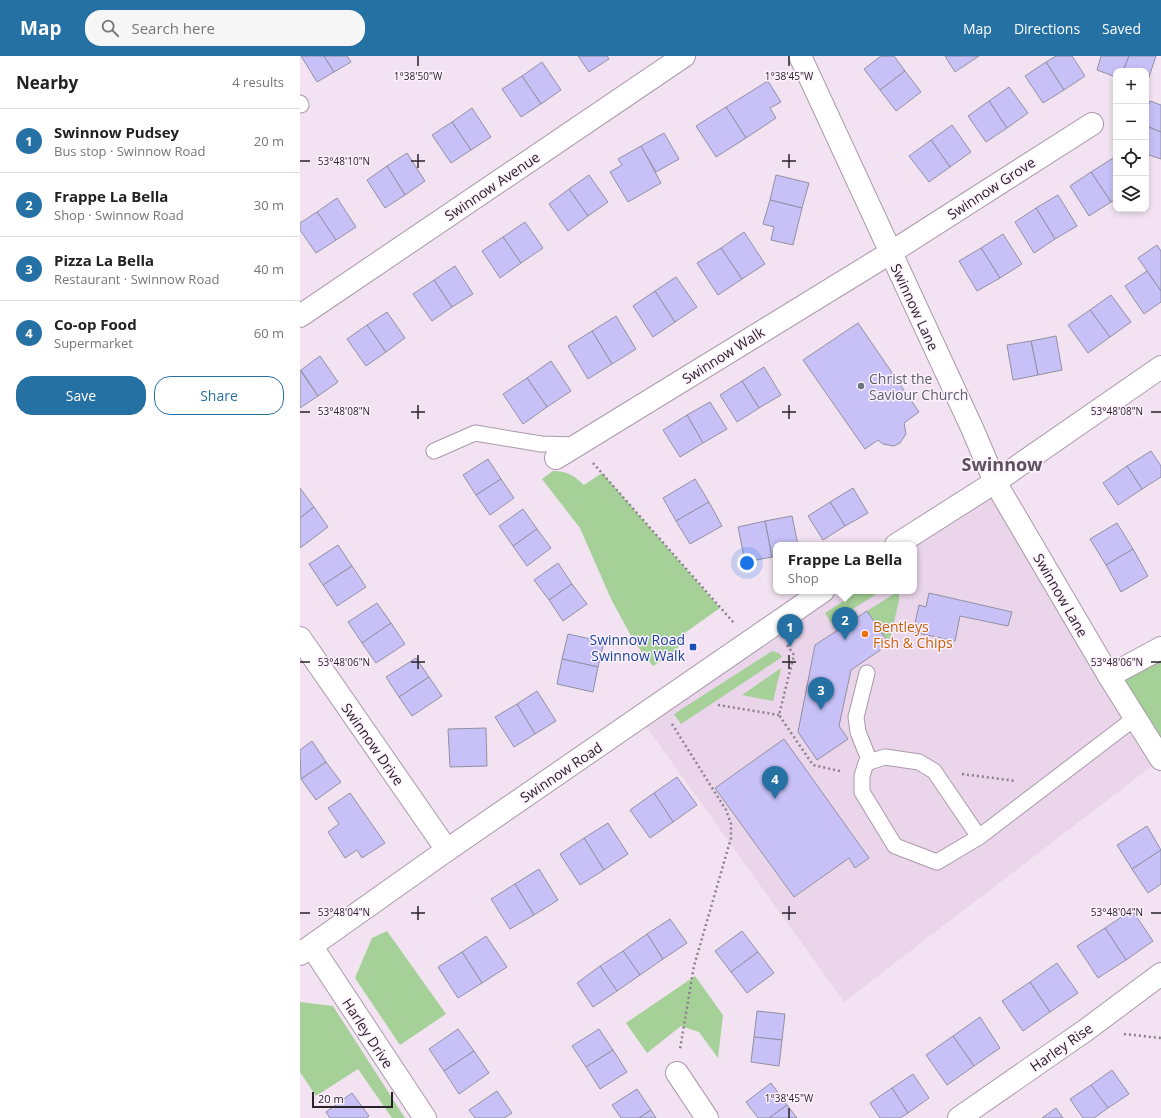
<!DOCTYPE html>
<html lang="en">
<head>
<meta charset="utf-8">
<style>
	:root { --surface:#fff; --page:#f6f6f6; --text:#222; --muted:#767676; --line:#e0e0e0; --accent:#2571a4 }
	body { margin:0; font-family:"Open Sans",sans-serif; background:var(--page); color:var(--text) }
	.controls { position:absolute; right:12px; top:12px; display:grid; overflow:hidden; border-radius:8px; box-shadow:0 2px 6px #0003 }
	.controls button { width:36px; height:36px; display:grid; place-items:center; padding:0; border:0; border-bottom:1px solid var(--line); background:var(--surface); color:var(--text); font:20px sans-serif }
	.scale { position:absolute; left:12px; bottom:10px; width:81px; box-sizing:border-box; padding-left:4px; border:2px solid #292328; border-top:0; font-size:11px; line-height:14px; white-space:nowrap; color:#292328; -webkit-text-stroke:3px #fef1fe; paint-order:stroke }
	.you { position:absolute; left:447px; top:507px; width:14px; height:14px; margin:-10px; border:3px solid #fff; border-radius:50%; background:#1a73e8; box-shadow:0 0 0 6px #1a73e833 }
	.badge { display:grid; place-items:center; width:26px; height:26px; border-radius:50%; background:var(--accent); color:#fff; font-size:13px; font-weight:700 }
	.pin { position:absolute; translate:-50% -33px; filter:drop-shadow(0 1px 2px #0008) }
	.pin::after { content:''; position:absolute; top:21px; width:14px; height:12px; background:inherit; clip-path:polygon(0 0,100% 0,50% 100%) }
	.popup { position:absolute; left:473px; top:486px; width:144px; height:52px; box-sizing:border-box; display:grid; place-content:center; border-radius:8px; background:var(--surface); filter:drop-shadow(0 1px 3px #0005); font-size:13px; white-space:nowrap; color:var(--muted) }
	.popup b { font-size:15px; color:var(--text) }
	.popup::after { content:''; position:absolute; left:50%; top:100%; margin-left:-8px; border:8px solid transparent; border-top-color:var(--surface) }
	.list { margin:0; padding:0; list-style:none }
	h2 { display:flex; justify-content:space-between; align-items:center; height:52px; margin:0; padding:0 16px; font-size:17px }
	h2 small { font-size:13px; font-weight:400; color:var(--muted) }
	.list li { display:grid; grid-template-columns:26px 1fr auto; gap:12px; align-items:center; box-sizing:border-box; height:64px; padding:0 16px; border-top:1px solid var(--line) }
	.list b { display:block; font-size:15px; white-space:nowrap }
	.list p { margin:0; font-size:13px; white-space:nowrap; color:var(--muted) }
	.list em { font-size:13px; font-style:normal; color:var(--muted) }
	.actions { display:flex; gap:8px; padding:12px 16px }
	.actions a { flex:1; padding:9px 0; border:1px solid var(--accent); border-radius:16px; text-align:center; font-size:14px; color:var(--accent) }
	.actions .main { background:var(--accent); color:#fff }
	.icon { flex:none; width:22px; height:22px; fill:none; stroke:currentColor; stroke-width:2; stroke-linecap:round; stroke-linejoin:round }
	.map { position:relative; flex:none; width:861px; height:1062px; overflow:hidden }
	header { display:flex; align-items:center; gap:24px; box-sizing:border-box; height:56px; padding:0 20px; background:var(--accent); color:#fff }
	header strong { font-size:19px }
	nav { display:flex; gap:22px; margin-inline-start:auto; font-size:14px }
	.search { width:280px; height:36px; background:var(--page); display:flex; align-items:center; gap:10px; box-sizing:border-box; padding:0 14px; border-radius:16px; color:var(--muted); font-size:15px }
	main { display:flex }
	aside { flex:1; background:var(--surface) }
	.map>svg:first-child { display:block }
	.built { fill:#ead5ea }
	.green { fill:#a5d097 }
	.building { fill:#c7c1f7; stroke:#9290a2 }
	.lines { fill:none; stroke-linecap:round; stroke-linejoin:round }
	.lane-casing { stroke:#a99aa9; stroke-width:17 }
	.street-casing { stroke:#a99aa9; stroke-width:24 }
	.secondary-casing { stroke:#a99aa9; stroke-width:24 }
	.path { stroke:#8b808a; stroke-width:2.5; stroke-dasharray:2 3; stroke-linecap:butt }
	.lane { stroke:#fff; stroke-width:15 }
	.street { stroke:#fff; stroke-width:22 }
	.secondary { stroke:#fff; stroke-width:22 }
	.ticks { fill:none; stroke:#292328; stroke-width:1.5 }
	.worship-dot { fill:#6b7280; stroke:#fef1fe; stroke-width:1.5 }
	.food-dot { fill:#e8710a; stroke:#fef1fe; stroke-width:1.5 }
	.transit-dot { fill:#1a4fb4; stroke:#fef1fe; stroke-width:1.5 }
	.labels { text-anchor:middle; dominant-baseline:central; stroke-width:3; stroke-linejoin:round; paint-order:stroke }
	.street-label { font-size:14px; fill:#292328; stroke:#fef1fe }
	.worship-label { font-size:14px; fill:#5b616d; stroke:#fef1fe; text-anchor:start }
	.food-label { font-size:14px; fill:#c56008; stroke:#fef1fe; text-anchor:start }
	.transit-label { font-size:14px; fill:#164399; stroke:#fef1fe; text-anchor:end }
	.district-label { font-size:18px; font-weight:bold; fill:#5e515e; stroke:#fef1fe }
	.ticks-label { font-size:10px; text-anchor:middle; fill:#292328; stroke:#fef1fe; stroke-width:3; stroke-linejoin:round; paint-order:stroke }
</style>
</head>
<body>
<header>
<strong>Map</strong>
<div class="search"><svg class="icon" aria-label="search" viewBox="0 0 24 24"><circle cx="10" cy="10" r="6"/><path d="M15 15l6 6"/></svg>Search here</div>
<nav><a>Map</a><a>Directions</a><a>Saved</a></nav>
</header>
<main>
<aside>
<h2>Nearby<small>4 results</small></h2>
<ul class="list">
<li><span class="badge">1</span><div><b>Swinnow Pudsey</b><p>Bus stop · Swinnow Road</p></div><em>20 m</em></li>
<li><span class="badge">2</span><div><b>Frappe La Bella</b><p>Shop · Swinnow Road</p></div><em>30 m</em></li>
<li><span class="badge">3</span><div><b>Pizza La Bella</b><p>Restaurant · Swinnow Road</p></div><em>40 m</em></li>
<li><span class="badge">4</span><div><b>Co-op Food</b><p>Supermarket</p></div><em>60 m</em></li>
</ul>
<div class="actions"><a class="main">Save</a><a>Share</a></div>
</aside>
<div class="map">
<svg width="861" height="1062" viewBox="0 0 861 1062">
	<rect width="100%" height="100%" fill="#f3e3f2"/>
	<path class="built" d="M695 426 861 703 544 946 340 662 523 535H614V489Z"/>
	<g class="green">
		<path d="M253 415C268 415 274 420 284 429L302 417 420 552 386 576 376 595 353 610 335 587 311 543 280 472 242 423Z"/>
		<path d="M559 535H581L531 567 525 557Z"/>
		<path d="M599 535V544L589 588 567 555Z"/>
		<path d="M861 592V699L809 620Z"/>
		<path d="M472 595 479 597 482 601 381 668 374 658Z"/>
		<path d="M481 612 473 645 442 639Z"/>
		<path d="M87 875 146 958 100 989 55 922 72 882Z"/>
		<path d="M395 920 423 959 418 1002 399 976 381 970 347 997 326 967Z"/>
		<path d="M0 946 33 950 105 1062H92L58 1013 16 1040 0 1016Z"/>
	</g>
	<g class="building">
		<path d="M1 0H24L34 16 17 26Z"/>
		<path d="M24 0H47L51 6 34 16Z"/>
		<path d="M278 0H307L309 3 289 16Z"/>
		<path d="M581 0H594L605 15 580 34 564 13Z"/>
		<path d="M645 0H679L655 16Z"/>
		<path d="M756 0H772L785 20 764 34 746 6Z"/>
		<path d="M801 0H829L823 15H816V21L797 14Z"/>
		<path d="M829 0H856L846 30V15H823Z"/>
		<path d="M242 6 261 34 241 48 222 20Z"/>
		<path d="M746 6 764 34 743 47 725 20Z"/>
		<path d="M605 15 621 36 596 55 580 34Z"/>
		<path d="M222 20 241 48 221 61 202 33Z"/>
		<path d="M468 25 481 46 470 52 476 62 446 82 426 51Z"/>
		<path d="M709 31 728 57 707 72 689 45Z"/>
		<path d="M689 45 707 72 686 86 668 60Z"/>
		<path d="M850 45 861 49V76L846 70V56Z"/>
		<path d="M426 51 446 82 416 101 396 70Z"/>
		<path d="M172 52 191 81 171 94 152 66Z"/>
		<path d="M152 66 171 94 151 107 132 79Z"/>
		<path d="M652 69 671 96 650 111 631 84Z"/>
		<path d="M846 70 861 76V103L846 98Z"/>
		<path d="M364 77 379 103 356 116 341 90Z"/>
		<path d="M631 84 650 111 629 126 609 100Z"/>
		<path d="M341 90 361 127 328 146 310 116 322 109 318 103Z"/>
		<path d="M107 97 125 125 105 139 87 110Z"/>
		<path d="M813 102 816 107V143L811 146 791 116Z"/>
		<path d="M87 110 105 139 85 152 67 124Z"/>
		<path d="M791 116 811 146 789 160 770 130Z"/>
		<path d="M289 119 308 146 288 160 269 133Z"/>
		<path d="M476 119 509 127 502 152 470 144Z"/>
		<path d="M269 133 288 160 268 175 249 148Z"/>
		<path d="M758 139 777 170 755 183 736 152Z"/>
		<path d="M37 142 56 171 36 184 17 156Z"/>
		<path d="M470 144 502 152 493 189 471 184 474 171 463 168Z"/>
		<path d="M736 152 755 183 734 197 715 166Z"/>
		<path d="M17 156 36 184 16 197 0 174V167Z"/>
		<path d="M225 166 243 192 221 207 203 181Z"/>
		<path d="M444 176 465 208 442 223 421 192Z"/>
		<path d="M703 178 722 208 700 222 681 192Z"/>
		<path d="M203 181 221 207 200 222 182 195Z"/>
		<path d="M857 189 861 195V235L838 202Z"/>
		<path d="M421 192 442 223 418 239 397 207Z"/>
		<path d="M681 192 700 222 677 235 659 205Z"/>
		<path d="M155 210 173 238 152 251 134 224Z"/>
		<path d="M847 215 861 235V246L844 258 825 230Z"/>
		<path d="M376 221 397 251 375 266 355 235Z"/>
		<path d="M134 224 152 251 132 265 113 238Z"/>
		<path d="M355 235 375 266 353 281 333 250Z"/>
		<path d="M811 239 831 266 810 281 790 254Z"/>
		<path d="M790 254 810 281 788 297 768 269Z"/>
		<path d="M87 256 105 282 86 296 67 269Z"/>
		<path d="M316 260 336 293 312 308 292 275Z"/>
		<path d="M558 267 619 356 604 367 606 378 600 387 594 390 583 388 578 384 565 393 503 304Z"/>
		<path d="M67 269 86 296 66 310 47 283Z"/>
		<path d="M292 275 312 308 288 323 268 290Z"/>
		<path d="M756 280 762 314 738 319 731 285Z"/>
		<path d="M731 285 738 319 713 324 707 289Z"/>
		<path d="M20 300 38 326 18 340 1 314Z"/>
		<path d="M251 305 271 335 247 351 227 322Z"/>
		<path d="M464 311 481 339 459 352 442 325Z"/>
		<path d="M0 314 18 340 0 352Z"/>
		<path d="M227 322 247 351 223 368 203 338Z"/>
		<path d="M442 325 459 352 437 366 420 339Z"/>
		<path d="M410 346 427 373 403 387 387 359Z"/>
		<path d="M387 359 403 387 380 401 363 374Z"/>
		<path d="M851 395 861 410V421L842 433 827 410Z"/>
		<path d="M188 403 201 423 176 439 163 419Z"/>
		<path d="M827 410 842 433 818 449 803 427Z"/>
		<path d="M201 423 214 442 190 459 176 439Z"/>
		<path d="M395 423 409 446 376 465 363 442Z"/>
		<path d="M0 432 14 451 0 462Z"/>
		<path d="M553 432 568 457 545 470 530 446Z"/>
		<path d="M409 446 422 470 390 488 376 465Z"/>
		<path d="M530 446 545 470 523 484 508 460Z"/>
		<path d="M14 451 28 471 0 492V462Z"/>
		<path d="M223 453 237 473 213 490 199 470Z"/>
		<path d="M492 460 498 489H476V500L472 501 465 465Z"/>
		<path d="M465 465 472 501 445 506 438 471Z"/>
		<path d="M817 467 833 493 806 509 790 483Z"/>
		<path d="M237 473 251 492 227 510 213 490Z"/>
		<path d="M38 489 52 510 23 529 9 508Z"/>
		<path d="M833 493 848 520 821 536 806 509Z"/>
		<path d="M258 507 272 528 249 544 234 524Z"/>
		<path d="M52 510 66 531 37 550 23 529Z"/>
		<path d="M272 528 287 548 263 565 249 544Z"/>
		<path d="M629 537 712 556 708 570 660 560 655 585 613 576 619 549 626 551Z"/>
		<path d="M77 547 91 567 62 587 48 566Z"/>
		<path d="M567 555 589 588 551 614 539 670 548 683 517 704 498 676 515 589Z"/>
		<path d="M91 567 105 588 76 607 62 587Z"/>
		<path d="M268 578 304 586 298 611 262 603Z"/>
		<path d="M116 602 129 621 99 641 86 621Z"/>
		<path d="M262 603 298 611 293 636 257 628Z"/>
		<path d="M129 621 142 640 112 660 99 641Z"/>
		<path d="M237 635 256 665 235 678 217 648Z"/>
		<path d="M217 648 235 678 214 691 195 661Z"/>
		<path d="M186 672 187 710 150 711 148 673Z"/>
		<path d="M484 683 569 802 555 812 549 802 494 841 415 732Z"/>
		<path d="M12 685 26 706 1 723 0 694Z"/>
		<path d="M26 706 41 726 16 744 1 723Z"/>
		<path d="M377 721 397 749 373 766 354 737Z"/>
		<path d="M50 737 85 787 62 802 57 794 45 802 28 776 39 768 28 752Z"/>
		<path d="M354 737 373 766 350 782 330 754Z"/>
		<path d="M308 767 328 798 304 814 284 782Z"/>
		<path d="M847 770 861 794 832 813 817 789Z"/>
		<path d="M284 782 304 814 280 829 260 798Z"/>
		<path d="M861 794V828L848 837 832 813Z"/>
		<path d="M239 813 258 844 234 859 215 828Z"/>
		<path d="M215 828 234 859 210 873 191 843Z"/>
		<path d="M832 854 853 885 826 904 805 872Z"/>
		<path d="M370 863 387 887 363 903 347 878Z"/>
		<path d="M805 872 826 904 798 922 777 890Z"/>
		<path d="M442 875 458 896 431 916 415 895Z"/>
		<path d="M347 878 363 903 340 919 323 895Z"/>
		<path d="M186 880 207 911 182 927 162 896Z"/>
		<path d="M323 895 340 919 317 935 300 910Z"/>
		<path d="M162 896 182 927 158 942 138 911Z"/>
		<path d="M458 896 474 917 447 937 431 916Z"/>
		<path d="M757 907 778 937 750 956 730 926Z"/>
		<path d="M300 910 317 935 293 951 277 927Z"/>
		<path d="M730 926 750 956 723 975 702 945Z"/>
		<path d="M457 955 485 958 482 984 454 981Z"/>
		<path d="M680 961 700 992 674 1010 653 980Z"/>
		<path d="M158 973 174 995 144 1015 129 993Z"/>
		<path d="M299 973 313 994 286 1011 272 990Z"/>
		<path d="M653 980 674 1010 647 1029 626 999Z"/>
		<path d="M454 981 482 984 479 1010 451 1006Z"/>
		<path d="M313 994 327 1016 300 1033 286 1011Z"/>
		<path d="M174 995 189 1017 159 1038 144 1015Z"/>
		<path d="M812 1014 829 1038 808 1052 791 1029Z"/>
		<path d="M613 1018 629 1042 608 1057 592 1032Z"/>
		<path d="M471 1027 487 1049 469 1062H458L446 1046Z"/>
		<path d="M791 1029 808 1052 794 1062H783L770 1043Z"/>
		<path d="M592 1032 608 1057 600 1062H580L570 1047Z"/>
		<path d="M337 1033 351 1054 339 1062H321L312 1049Z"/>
		<path d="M197 1035 212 1057 204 1062H175L169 1054Z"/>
		<path d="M52 1037 69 1060 66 1062H30L26 1056Z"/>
		<path d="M487 1049 497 1062H469Z"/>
		<path d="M756 1052 763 1062H742Z"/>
		<path d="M351 1054 356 1062H339Z"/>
	</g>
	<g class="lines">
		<defs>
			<g id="lane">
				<path d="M0 47 1 49"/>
				<path d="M134 395 175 377 241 388 277 389"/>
				<path d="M567 617 556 661 558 676 570 706"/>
				<path d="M679 781 634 715 619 706 585 701 566 707 562 720V736L595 790 637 806 679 781 835 662"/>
			</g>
			<g id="street">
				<path d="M0 260 384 0"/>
				<path d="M256 402 590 197 792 68"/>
				<path d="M695 426 809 620 861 703"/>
				<path d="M0 582 147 794"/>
				<path d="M809 620 861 592"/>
				<path d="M12 891 125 1062"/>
				<path d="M377 1017 407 1062"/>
				<path d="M659 1062 786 974 861 918"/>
			</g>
			<g id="secondary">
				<path d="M500 0 672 372 695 426"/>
				<path d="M596 489 695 426 861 311"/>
				<path d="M0 898 147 794 523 535"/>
			</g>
		</defs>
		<use href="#lane" class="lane-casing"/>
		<use href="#street" class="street-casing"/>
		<use href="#secondary" class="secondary-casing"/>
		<g class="path">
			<path d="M293 407 434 567"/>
			<path d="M487 589 494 599 479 659 513 709 540 715"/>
			<path d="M418 649 479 659"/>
			<path d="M372 668 426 754 431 768V782L394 910 380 993"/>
			<path d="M662 718 716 725"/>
			<path d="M824 978 861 982"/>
		</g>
		<use href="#lane" class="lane"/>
		<use href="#street" class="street"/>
		<use href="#secondary" class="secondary"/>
	</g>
	<path class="ticks" d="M118 0V10M489 0V10M118 98V112M489 98V112M0 105H10M111 105H125M482 105H496M118 349V363M489 349V363M0 356H10M111 356H125M482 356H496M851 356H861M118 599V613M489 599V613M0 606H10M111 606H125M482 606H496M851 606H861M118 850V864M489 850V864M0 857H10M111 857H125M482 857H496M851 857H861M489 1052V1062"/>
	<circle class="worship-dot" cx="561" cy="330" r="4"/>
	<circle class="food-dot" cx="565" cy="578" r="4"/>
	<rect class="transit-dot" x="389" y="587" width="8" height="8" rx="2"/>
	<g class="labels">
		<g class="street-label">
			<text transform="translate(192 130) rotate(-34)">Swinnow Avenue</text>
			<text transform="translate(691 132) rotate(-33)">Swinnow Grove</text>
			<text transform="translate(615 251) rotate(65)">Swinnow Lane</text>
			<text transform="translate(423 299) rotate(-32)">Swinnow Walk</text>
			<text transform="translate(761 539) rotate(60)">Swinnow Lane</text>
			<text transform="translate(73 688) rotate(55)">Swinnow Drive</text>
			<text transform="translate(261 716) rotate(-34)">Swinnow Road</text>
			<text transform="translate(68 977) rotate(57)">Harley Drive</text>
			<text transform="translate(761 991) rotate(-35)">Harley Rise</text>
		</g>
		<g class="worship-label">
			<text x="569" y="322">Christ the<tspan x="569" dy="16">Saviour Church</tspan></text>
		</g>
		<g class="food-label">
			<text x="573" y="570">Bentleys<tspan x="573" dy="16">Fish &amp; Chips</tspan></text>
		</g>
		<g class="transit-label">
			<text x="385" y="583">Swinnow Road<tspan x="385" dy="16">Swinnow Walk</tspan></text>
		</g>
		<g class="district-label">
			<text x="702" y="408">Swinnow</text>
		</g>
	</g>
	<g class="ticks-label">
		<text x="118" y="24">1°38'50"W</text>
		<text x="489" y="24">1°38'45"W</text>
		<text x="44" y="109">53°48'10"N</text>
		<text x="44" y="359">53°48'08"N</text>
		<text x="817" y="359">53°48'08"N</text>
		<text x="44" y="610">53°48'06"N</text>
		<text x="817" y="610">53°48'06"N</text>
		<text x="44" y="860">53°48'04"N</text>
		<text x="817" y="860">53°48'04"N</text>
		<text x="489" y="1046">1°38'45"W</text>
	</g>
</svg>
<div class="controls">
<button>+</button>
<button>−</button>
<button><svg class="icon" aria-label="locate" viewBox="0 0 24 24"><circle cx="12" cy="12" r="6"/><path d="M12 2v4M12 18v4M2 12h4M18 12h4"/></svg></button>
<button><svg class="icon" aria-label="layers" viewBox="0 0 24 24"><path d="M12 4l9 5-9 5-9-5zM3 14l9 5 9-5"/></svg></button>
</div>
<div class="scale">20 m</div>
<div class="you"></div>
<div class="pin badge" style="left:490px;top:591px">1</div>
<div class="pin badge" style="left:545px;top:584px">2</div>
<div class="popup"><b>Frappe La Bella</b>Shop</div>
<div class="pin badge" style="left:521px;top:654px">3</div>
<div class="pin badge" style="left:475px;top:743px">4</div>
</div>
</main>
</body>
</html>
